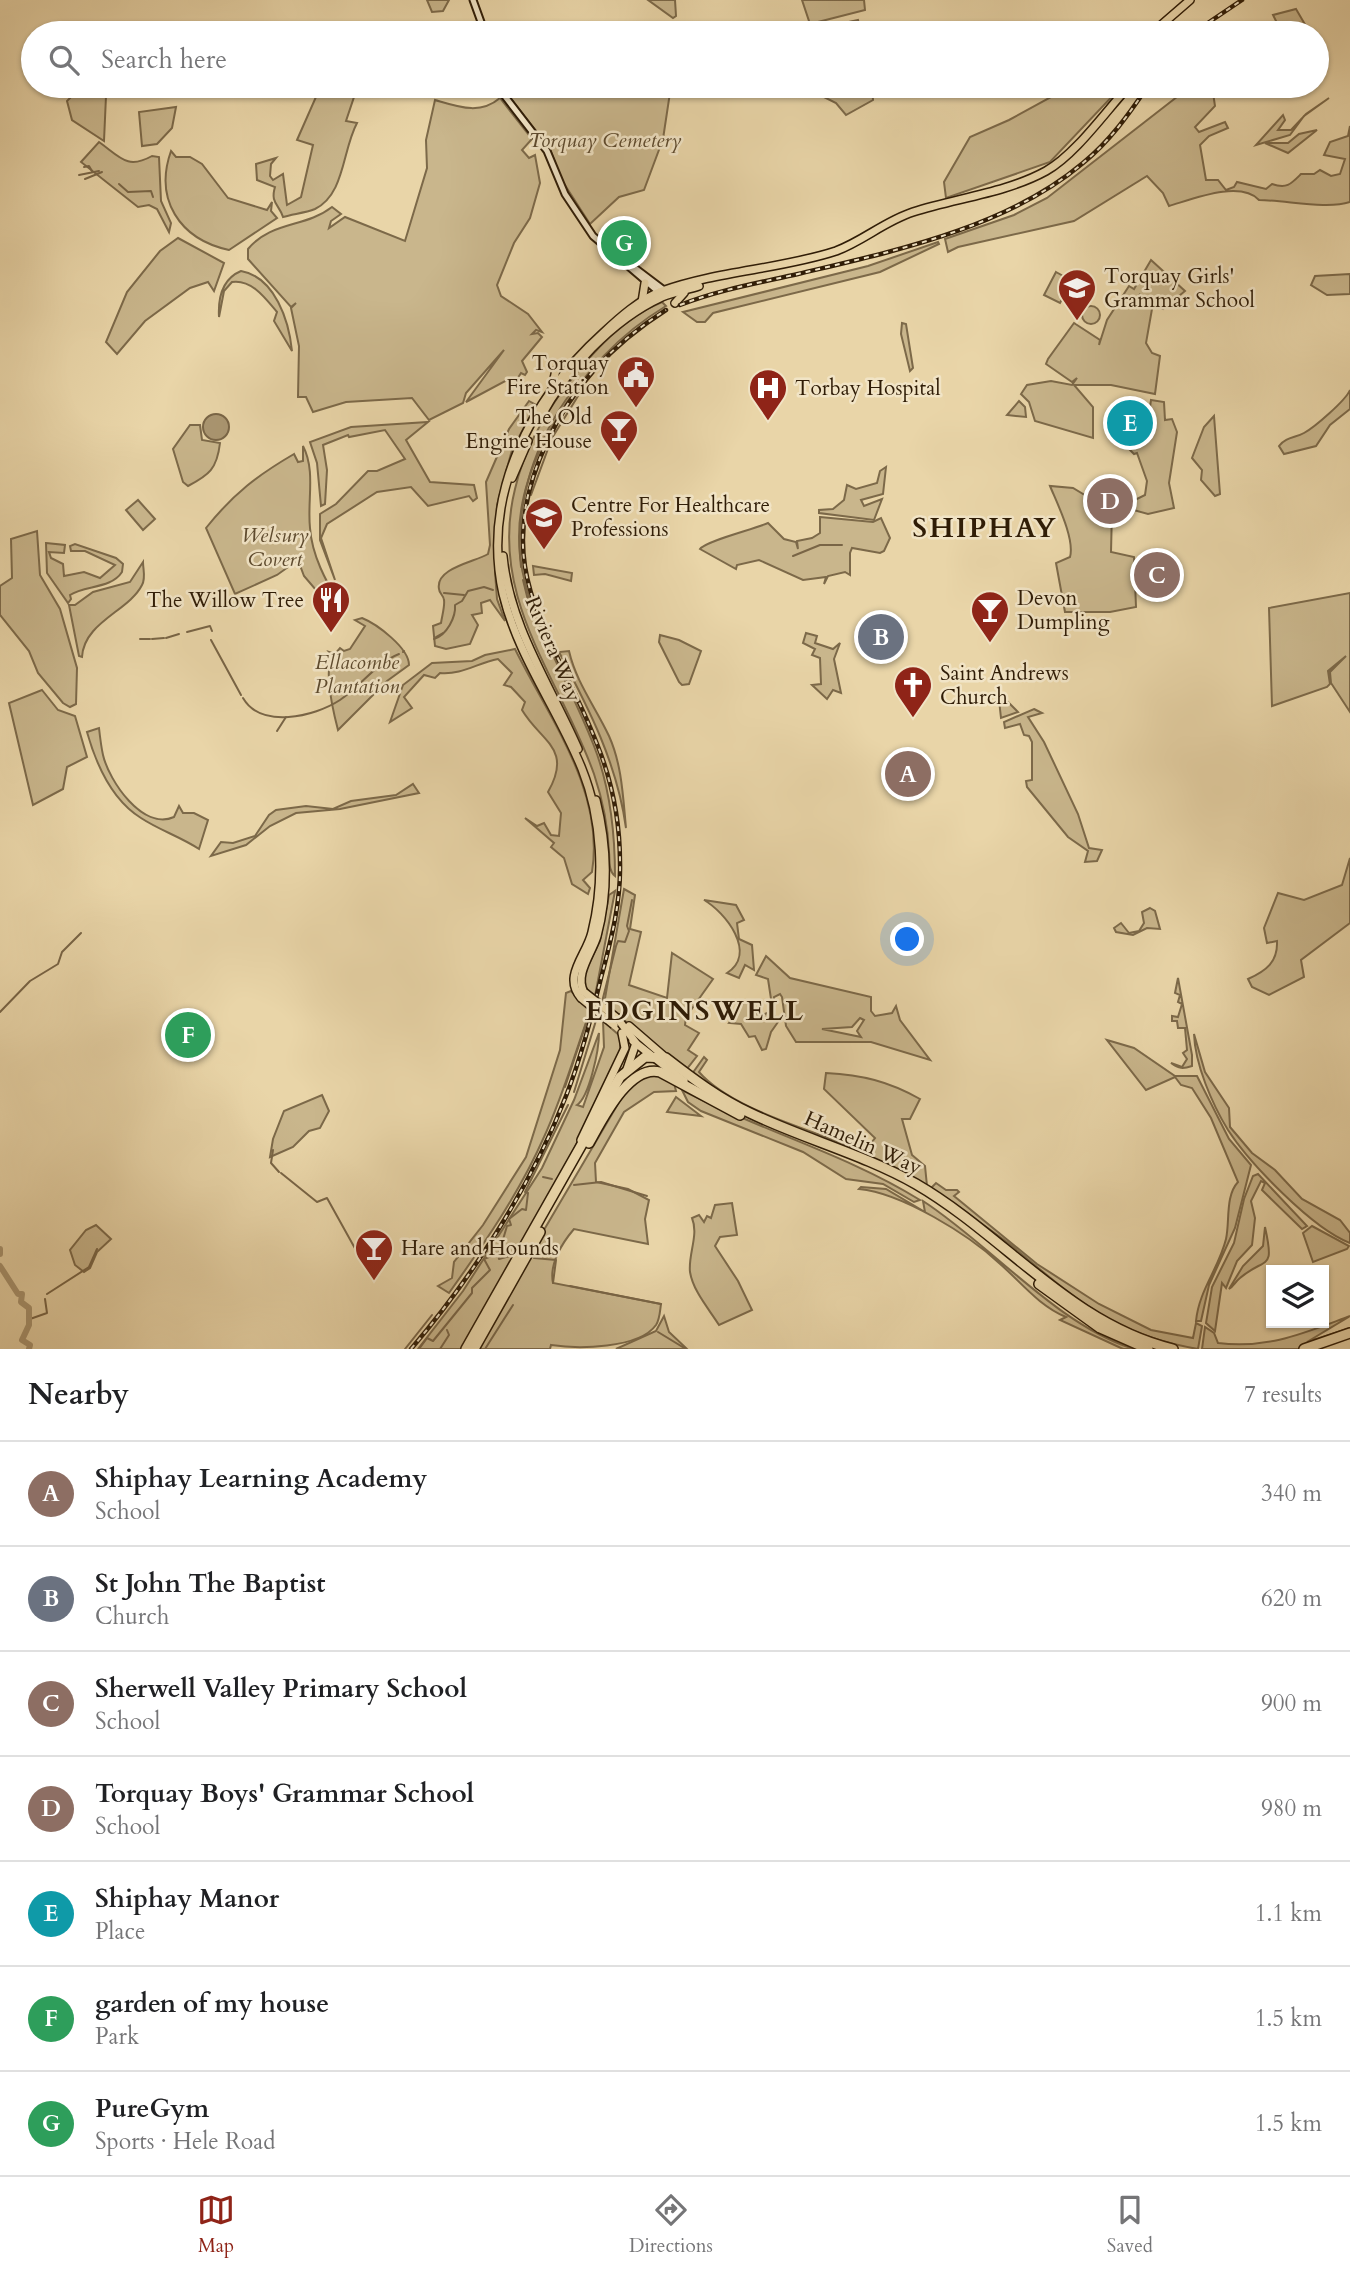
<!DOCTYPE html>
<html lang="en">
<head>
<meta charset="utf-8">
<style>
	:root { --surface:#fff; --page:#f6f6f6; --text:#202124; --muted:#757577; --line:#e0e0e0; --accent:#8f2418 }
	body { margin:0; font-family:Cardo,serif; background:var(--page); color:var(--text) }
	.controls { position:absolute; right:21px; bottom:21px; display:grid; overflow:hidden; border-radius:0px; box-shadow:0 2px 5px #0004 }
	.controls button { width:63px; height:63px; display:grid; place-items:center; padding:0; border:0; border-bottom:2px solid var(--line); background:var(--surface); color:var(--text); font:35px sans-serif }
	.you { position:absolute; left:908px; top:940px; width:24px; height:24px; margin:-18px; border:5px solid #fff; border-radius:50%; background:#1a73e8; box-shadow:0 0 0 10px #1a73e833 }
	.badge { display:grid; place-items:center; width:46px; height:46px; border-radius:50%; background:var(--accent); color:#fff; font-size:23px; font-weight:700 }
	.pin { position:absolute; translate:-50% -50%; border:4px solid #fff; box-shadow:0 2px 7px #0006 }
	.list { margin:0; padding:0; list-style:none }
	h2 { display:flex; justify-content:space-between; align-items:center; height:91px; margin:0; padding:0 28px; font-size:30px }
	h2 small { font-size:23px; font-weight:400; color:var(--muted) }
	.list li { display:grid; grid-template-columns:46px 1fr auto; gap:21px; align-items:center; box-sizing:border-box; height:105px; padding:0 28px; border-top:2px solid var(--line) }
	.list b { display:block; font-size:26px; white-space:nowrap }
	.list p { margin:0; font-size:23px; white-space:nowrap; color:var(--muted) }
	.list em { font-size:23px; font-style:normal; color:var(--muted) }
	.icon { flex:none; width:38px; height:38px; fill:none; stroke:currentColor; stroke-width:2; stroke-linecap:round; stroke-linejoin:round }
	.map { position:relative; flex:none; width:1350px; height:1349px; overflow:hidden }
	.search { position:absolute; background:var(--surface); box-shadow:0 2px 5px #0004; left:21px; right:21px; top:21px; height:77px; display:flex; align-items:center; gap:18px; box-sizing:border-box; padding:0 24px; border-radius:38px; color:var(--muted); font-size:26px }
	.sheet { height:826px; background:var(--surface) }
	nav { display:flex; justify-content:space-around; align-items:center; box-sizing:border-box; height:98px; border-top:2px solid var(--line); background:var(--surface); font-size:19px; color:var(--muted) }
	nav a { display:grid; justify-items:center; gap:4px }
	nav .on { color:var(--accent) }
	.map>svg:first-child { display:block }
	.green { fill:#c9b68c; stroke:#7c6949; stroke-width:2; fill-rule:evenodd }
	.water { fill:#aa9671; stroke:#796546; stroke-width:2 }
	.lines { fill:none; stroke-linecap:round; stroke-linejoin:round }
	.stream { stroke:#796546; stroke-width:2 }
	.river { stroke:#aa9671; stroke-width:6 }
	.secondary-casing { stroke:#2f1c06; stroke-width:9 }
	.primary-casing { stroke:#2f1c06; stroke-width:10 }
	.highway-casing { stroke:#2f1c06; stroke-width:12 }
	.secondary { stroke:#f1e4c6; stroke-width:5 }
	.primary { stroke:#e9d5a8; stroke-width:7 }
	.highway { stroke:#e9d5a8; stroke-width:9 }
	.rail-casing { stroke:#2f1c06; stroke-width:4.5 }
	.rail { stroke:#f1e4c6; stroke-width:2; stroke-dasharray:5; stroke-linecap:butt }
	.primary-bridge-casing { stroke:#2f1c06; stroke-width:10; stroke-linecap:butt }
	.primary-bridge { stroke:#e9d5a8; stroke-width:7 }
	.labels { text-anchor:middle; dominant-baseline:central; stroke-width:5; stroke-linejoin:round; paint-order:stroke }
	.park-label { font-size:21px; font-style:italic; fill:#5d4a2e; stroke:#f1e4c6 }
	.poi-label { font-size:21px; fill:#2f1c06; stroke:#f1e4c6; text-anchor:start }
	.street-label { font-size:21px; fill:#2f1c06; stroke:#f1e4c6 }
	.district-label { font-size:28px; font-weight:bold; letter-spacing:2px; fill:#2f1c06; stroke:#f1e4c6 }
</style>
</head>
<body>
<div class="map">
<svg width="1350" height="1349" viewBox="0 0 1350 1349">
	<rect width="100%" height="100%" fill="#e9d5a8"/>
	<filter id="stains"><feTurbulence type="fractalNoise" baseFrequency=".00286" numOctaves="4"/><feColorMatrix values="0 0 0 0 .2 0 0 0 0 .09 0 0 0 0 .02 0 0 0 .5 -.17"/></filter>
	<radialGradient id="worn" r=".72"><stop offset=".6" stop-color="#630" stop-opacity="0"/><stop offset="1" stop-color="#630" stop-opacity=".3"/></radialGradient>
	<g class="green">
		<path d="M427 0H449L443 11 432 12Z"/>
		<path d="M648 0H675L676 16 673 18Z"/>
		<path d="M802 0H864L865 10 810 24Z"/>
		<path d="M1296 9 1310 33H1282L1273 15Z"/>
		<path d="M858 20 861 33H813L812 30Z"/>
		<path d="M82 86H93L106 96 104 141 72 120 67 101Z"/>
		<path d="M501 86H671L663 139 644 190 619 197 590 224 561 179 550 149Z"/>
		<path d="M816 86H872L873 100 846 115 836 103 818 94Z"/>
		<path d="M1071 86H1122L1050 162 946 198 944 182 970 137 1009 120Z"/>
		<path d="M1191 86H1212L1215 106 1195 127 1199 132 1225 122 1228 128 1209 136 1200 145 1206 180H1218L1226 190 1234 187 1237 182 1266 189 1272 184C1287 189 1291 184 1301 174H1314L1320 170 1331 176 1340 174 1345 159 1324 155 1330 142 1348 136 1350 126V202C1327 210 1286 200 1259 200 1240 180 1193 199 1169 206L1163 193 1147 176 1074 221 958 247 948 252 945 239 1014 215 1047 198Z"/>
		<path d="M319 90 355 94 346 121 357 123C342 151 345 194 315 209 305 213 293 214 283 217 279 204 270 203 275 187L257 180 256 164 276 158 271 164 270 176 273 180 283 174 287 205 301 197 313 145 297 140Z"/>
		<path d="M500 98 532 139 522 150 529 158 535 155 540 183 530 218 514 243 497 285 501 296 528 314 542 332 536 330 532 334 538 333 542 337 522 361 527 372 525 375 521 373 516 381 507 380 466 402 504 350 466 393 463 403 429 420 412 398 346 402 313 412 306 397H298L299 346 291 308 296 303 291 307 248 259V249C271 221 305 228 332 207L341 214 331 221 329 228 345 217 405 241 427 168 426 140 435 100C459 107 480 115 500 98Z"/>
		<path d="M1329 98 1304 116 1290 135 1256 145 1283 115 1285 120 1278 130H1291L1306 114Z"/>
		<path d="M176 107 172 128 157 144 142 146 139 112Z"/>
		<path d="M1317 130 1288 153 1265 143H1288L1299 134Z"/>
		<path d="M99 142C120 157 127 170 152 156L159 157 161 201 171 223 169 232 157 209 149 205 138 207 81 162Z"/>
		<path d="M171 151 176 157H190L202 164 228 198 267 210 272 202 271 211 277 218 229 250C179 239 154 199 171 151Z"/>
		<path d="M178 238 224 263 214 291 208 282 190 288 145 321 117 354 106 342 127 292 160 251Z"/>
		<path d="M938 242 939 244 880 272 713 313 705 322H697L683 312 868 266Z"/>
		<path d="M1151 260 1185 291 1163 309 1139 294 1152 309 1146 343 1152 353 1160 356 1155 394 1111 385H1074L1093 407V438L1035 421 1029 402 1021 394 1027 385 1051 381 1072 385 1077 378 1072 382 1046 364 1048 359 1074 323 1100 340 1099 345 1107 320 1129 286 1134 289Z"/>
		<path d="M241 271C275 277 289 321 292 351L274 321 277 312C266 299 252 279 232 282L224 291 219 317C218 299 222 279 241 271Z"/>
		<path d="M1056 272 1072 281 1060 303 1044 295Z"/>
		<path d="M1350 274V294L1327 295 1311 285 1315 276Z"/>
		<path d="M662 302 666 306C618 335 582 374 554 423 476 559 546 623 594 746 610 787 615 832 615 876 608 871 610 860 609 852 608 826 602 798 594 774 559 676 488 598 515 489 524 450 543 416 567 385 592 353 624 317 662 302Z"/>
		<circle cx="1091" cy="315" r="9"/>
		<path d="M902 323 906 324 913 368 910 371 901 334Z"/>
		<path d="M1350 390V409L1330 425 1316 446 1284 454 1279 446C1286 437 1295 438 1304 433 1315 427 1346 400 1350 390Z"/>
		<path d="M1151 400 1164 402 1165 420 1172 419 1177 432 1169 483 1174 508 1148 514 1119 506 1112 511 1111 552 1134 557 1136 607 1110 612H1065L1056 563 1070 557C1075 539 1057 503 1050 486L1073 488 1093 500 1114 497 1129 503 1145 495 1147 481 1137 453 1134 454 1128 448 1140 446 1142 440 1145 441Z"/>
		<path d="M529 401 536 405 512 450 497 505 495 572 497 599 505 621 490 600 481 603 482 613 472 615 478 625 470 644 446 649 435 646 433 626 441 623C442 616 445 606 444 600 444 596 439 593 439 589 435 568 475 562 488 554L490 545 486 482 509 429Z"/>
		<path d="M1019 401 1025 407 1026 417 1007 415Z"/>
		<path d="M1214 416 1220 494 1215 496 1201 480 1202 470 1192 458 1204 427Z"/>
		<path d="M428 422 406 440 430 482 474 485 477 498 473 501 469 496 428 506 411 487 377 492 327 524 321 538 335 580 320 540V514L336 504 368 471H377L405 459 385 430 349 437 348 435 323 445 327 470 325 504 321 506 317 463 310 442 351 427Z"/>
		<path d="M190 425H200L202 440 220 443C217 469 209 475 188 486L183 482 173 449Z"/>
		<path d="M303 446C316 471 307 501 310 528 312 556 326 581 340 605L331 616 334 611 304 576 298 560 277 575 235 594 206 528C234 493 258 475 294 454L298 462 303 461Z"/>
		<path d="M886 467 883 494 861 500 864 506 882 499 874 520 819 513V510L833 509 844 500 847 485 856 489 877 483 880 471Z"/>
		<path d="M138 500 155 519 143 530 126 510Z"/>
		<path d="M820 517 873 522 881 518 890 538 884 551 880 553 852 548 850 553V575L845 572 828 576 824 584 826 577 803 580 759 560 737 565 736 569 700 549C705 541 755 529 768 523L784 539 796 542 798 549 797 541 812 538 820 533Z"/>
		<path d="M37 531 40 575 60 609 77 668 76 704 70 707 63 703 38 673 29 651 0 615V586L12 578 11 539Z"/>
		<path d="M46 543 65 545 64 553 49 552 51 558 63 564 64 576 84 572 100 578 115 565 85 551H71L70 546 75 544 116 558 123 564 122 572C111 589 85 585 70 595L71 599 68 603 47 573Z"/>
		<path d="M143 562C143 569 146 578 142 585 129 611 84 622 82 657L79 656 69 605H75L93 592 130 582Z"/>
		<path d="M533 566 572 573 571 581 545 574 534 575Z"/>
		<path d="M1350 593V712L1331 683 1330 672 1346 656 1328 671 1330 684 1327 687 1272 706 1269 608Z"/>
		<path d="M362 618C377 624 409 648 409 665L387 681 338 730C332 707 324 672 332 656L329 652 335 654 340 648 344 651 350 649 365 626 355 620Z"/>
		<path d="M806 633 817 636 815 643 833 649 840 643 834 659 841 693 833 690 827 699 812 685 821 684 820 658 812 655 815 649 803 643Z"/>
		<path d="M660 635 679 640 701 651 689 684 682 685 679 682 659 642Z"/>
		<path d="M515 649C549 718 605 791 592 872L583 880 590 888 588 894 572 884 564 858 551 847 554 843 525 818 537 826 544 823 551 835 559 836 561 813 548 792C573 748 541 742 522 710L525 702 511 687 504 685 512 673 498 659C477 663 462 675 440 673L435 678 424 675 404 697 412 708 390 722 403 685 432 663 472 661 485 655Z"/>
		<path d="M569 651C576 682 596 708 609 736 622 765 623 797 626 828 617 763 589 709 559 652Z"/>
		<path d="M42 690 58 710 75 716 87 757 67 767 63 789 33 805 9 703Z"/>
		<path d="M1003 697 1018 712 1001 718 999 700Z"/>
		<path d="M1034 709 1042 713 1028 717 1044 742 1078 814 1089 848 1102 850 1097 861 1085 862 1088 851 1068 837 1027 787 1026 781 1032 780V742L1029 736 1024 735 1020 724 1005 728 1004 722Z"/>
		<path d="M99 728C100 737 101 746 103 755 109 781 143 831 174 817L179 806 183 813H194L208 820 199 849C181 837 159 830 141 818 112 800 96 764 87 732Z"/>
		<path d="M413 784 419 793 340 809 296 813 270 826 246 845 211 856 221 842 233 843 255 836 269 815 276 810 306 806 333 809 351 801 396 795Z"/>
		<path d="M1350 858V923L1301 960 1304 977 1269 995 1252 987 1248 979C1266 971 1278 962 1277 941L1267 943 1264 928 1278 893 1304 900 1342 885Z"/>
		<path d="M624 889 635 895 630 929 641 932 629 985 667 998 672 953 713 979 686 1017 685 1025 699 1033 688 1050 697 1056 686 1070 604 1004Z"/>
		<path d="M615 891 595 996 585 988 583 976 600 941 609 895Z"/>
		<path d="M704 900 736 905 744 920 737 923 739 939 752 945 754 970 745 965 739 978 727 973C758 953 725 912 704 900Z"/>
		<path d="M1150 908 1155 911 1160 929 1147 928 1133 935 1116 932 1114 928 1121 923 1129 933 1139 931 1144 923 1142 912Z"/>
		<path d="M766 956 790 978 871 997V1011L875 1016 892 1013 896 1006 900 1020 930 1060 871 1042H796L786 1026 782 997 780 994 774 997V1001L771 999 768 979 756 975ZM860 1018 864 1020 857 1031 861 1037 822 1029 852 1027Z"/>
		<path d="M1178 978 1192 1055V1066C1183 1069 1179 1069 1171 1063L1182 1067 1187 1059 1183 1053 1187 1050 1185 1028H1178L1177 1021H1172V1016L1178 1017 1182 1004 1178 1002 1180 995 1175 993Z"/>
		<path d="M571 991 590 1011C575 1053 563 1096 544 1137 520 1192 484 1244 449 1293L438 1286 452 1278 454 1262 483 1225 526 1157 560 1050 566 993Z"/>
		<path d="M745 1001 760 1016 772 1011 778 1022 771 1032 766 1049 762 1050 755 1036 749 1037 741 1024 729 1023Z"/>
		<path d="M603 1021 620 1036V1052L568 1162 464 1349H418L463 1291 542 1168 574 1100 599 1033C599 1051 589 1097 577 1105L583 1107 604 1047Z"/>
		<path d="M1194 1034 1205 1072 1229 1108 1230 1127 1252 1153 1275 1170 1302 1199 1340 1220 1350 1233V1243C1313 1229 1250 1164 1228 1130 1212 1104 1195 1064 1194 1034Z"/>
		<path d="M1107 1040 1134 1048 1175 1076H1197L1229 1139 1251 1165 1235 1228 1209 1285 1201 1321H1196C1199 1290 1219 1268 1226 1239 1230 1221 1225 1196 1238 1182L1211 1118 1192 1088 1181 1085 1175 1077 1146 1090Z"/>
		<path d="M704 1057 707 1060 699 1072C733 1111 815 1130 864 1152L875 1138 824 1089 826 1073C862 1075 888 1081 920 1099L910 1119H902L912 1155 925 1166 927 1186 747 1109 692 1074Z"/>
		<path d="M657 1074 674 1083 676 1091 654 1092 624 1112 595 1163 596 1182 628 1189 649 1200 645 1219 648 1244 574 1229C562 1243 549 1264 553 1283L661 1304C660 1310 660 1319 656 1325 639 1349 577 1349 551 1345L550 1349H474L625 1092 637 1077Z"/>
		<path d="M682 1090C759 1130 846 1154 920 1200L914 1202 883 1184 846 1179 803 1152 701 1111 688 1102Z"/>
		<path d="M322 1095 329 1111 320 1128 309 1131 293 1147 270 1157 273 1139 284 1111Z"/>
		<path d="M676 1097 701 1116 667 1112Z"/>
		<path d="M1258 1174 1307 1226 1302 1229 1262 1190 1265 1183 1261 1181 1251 1201 1255 1218 1252 1245 1237 1261 1226 1288 1222 1283 1215 1331 1206 1323 1212 1287 1234 1243 1244 1199 1253 1176Z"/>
		<path d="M936 1183 946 1190H957L959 1192 954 1196 1037 1264 1099 1304 1151 1330 1193 1338 1196 1323 1202 1326 1198 1349C1113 1335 1076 1299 1013 1247 987 1226 958 1208 930 1189Z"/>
		<path d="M861 1187 886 1189 925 1212 923 1201C991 1245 1058 1326 1134 1349H1123L1060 1320 1066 1317C1039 1306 1021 1282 999 1263 969 1235 902 1193 859 1189Z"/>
		<path d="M732 1203 737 1235 720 1237 715 1246 738 1281 752 1310 719 1325C709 1309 693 1291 690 1272 688 1254 699 1235 692 1218L699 1215 704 1222 707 1216 711 1218 715 1205Z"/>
		<path d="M96 1225 111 1239 97 1252 90 1268 84 1272 75 1265 70 1250 86 1230Z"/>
		<path d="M1312 1226 1349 1246 1347 1249 1313 1262 1303 1233Z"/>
		<path d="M1265 1227C1275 1272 1266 1256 1240 1278 1235 1282 1234 1286 1229 1289L1243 1266 1263 1246Z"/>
		<path d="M664 1316 669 1332 687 1349H616L656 1331Z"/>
		<path d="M1350 1316 1307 1342 1350 1328V1331L1299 1349H1202L1205 1327 1214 1333 1218 1343C1269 1349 1304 1333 1350 1316Z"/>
	</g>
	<circle class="water" cx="216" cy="427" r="13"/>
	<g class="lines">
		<g class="stream">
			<path d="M84 167 89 166 92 171"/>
			<path d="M79 175 99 171"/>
			<path d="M85 179 102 172"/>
			<path d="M119 184 128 192 151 191 153 197"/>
			<path d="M531 495 552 438 583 388"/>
			<path d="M793 556 820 545H842"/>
			<path d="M521 567C514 504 535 440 573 390"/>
			<path d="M523 580 531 612"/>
			<path d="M444 593 464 595"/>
			<path d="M538 612 551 637"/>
			<path d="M187 632 210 626 212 631"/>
			<path d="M436 637 443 633"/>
			<path d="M166 638 179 634"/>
			<path d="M140 639H150"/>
			<path d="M152 639 164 638"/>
			<path d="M434 639C447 635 456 617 455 605L462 601 468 591 484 587 493 590"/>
			<path d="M211 640 241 695"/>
			<path d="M403 652 404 651"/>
			<path d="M243 698C261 729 314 717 340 700 361 686 376 663 399 654"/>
			<path d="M277 731 286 717"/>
			<path d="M602 1002 616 946 618 941 625 942 629 931 627 926 632 900"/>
			<path d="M0 1012 30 981 58 964 62 952 81 933"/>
			<path d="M565 1087 590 1012"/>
			<path d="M574 1092 598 1014"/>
			<path d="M273 1150 271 1163 279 1172"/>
			<path d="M281 1173 317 1202 327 1198 357 1252"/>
			<path d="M543 1177 552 1179"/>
			<path d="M574 1185 601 1182 647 1196"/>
			<path d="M498 1254 499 1259 513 1255"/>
			<path d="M534 1258 556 1260 553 1283"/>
			<path d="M570 1286 661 1304"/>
			<path d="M47 1294 89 1267 97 1249"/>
			<path d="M30 1319 47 1313 45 1299"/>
			<path d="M658 1332 686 1349"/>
			<path d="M405 1349 432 1315"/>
			<path d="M419 1349 427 1338 433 1341 472 1293V1288L490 1270 484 1259 499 1253 507 1226 511 1225 509 1219 522 1209 526 1210 528 1193 525 1192 568 1105"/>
			<path d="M440 1349 449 1335 447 1330"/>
			<path d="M485 1349 513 1305"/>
		</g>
		<g class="river">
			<path d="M0 1249V1254"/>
			<path d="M0 1266 18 1294H22L21 1302 29 1308V1325L22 1340 30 1345 29 1349"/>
		</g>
		<defs>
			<g id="secondary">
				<path d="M473 0 485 33"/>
				<path d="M497 86 547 151 565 194 593 236 661 294"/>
				<path d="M623 263 631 265 664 290"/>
			</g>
			<g id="primary">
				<path d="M1152 33 1190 0"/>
				<path d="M642 302 645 283"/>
				<path d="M675 303 684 293"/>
				<path d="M553 383 556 370"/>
				<path d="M540 418C566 370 612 320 662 297 674 292 687 290 699 286"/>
				<path d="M512 478 528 441"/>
				<path d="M503 556C509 625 551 687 578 749"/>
				<path d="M584 992C574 975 592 953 597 936 609 891 607 844 596 800"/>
				<path d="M581 998C562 976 587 955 592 932 605 880 602 819 582 769 558 709 518 657 503 594 481 495 531 398 603 333 619 318 640 299 662 291 717 271 782 269 836 251 863 241 885 221 913 212 956 198 1006 193 1046 171 1075 155 1106 111 1129 86"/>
				<path d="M617 1018 636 1043 626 1072"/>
				<path d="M629 1026 666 1058"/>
				<path d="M633 1041 684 1081"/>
				<path d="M581 1140 625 1048 622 1033"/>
			</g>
			<g id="highway">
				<path d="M589 1143C602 1120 629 1064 660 1072L740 1115"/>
				<path d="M1039 1284 1100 1328 1148 1349"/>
				<path d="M466 1349 620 1077 645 1057 666 1058C693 1079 720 1099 750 1113 804 1139 863 1154 916 1184 1004 1235 1070 1324 1173 1349"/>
				<path d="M474 1349 540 1232"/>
				<path d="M1304 1349 1350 1333"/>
			</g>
		</defs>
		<use href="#secondary" class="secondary-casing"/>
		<use href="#primary" class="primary-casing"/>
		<use href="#highway" class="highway-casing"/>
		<use href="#secondary" class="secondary"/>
		<use href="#primary" class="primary"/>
		<use href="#highway" class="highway"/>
		<defs>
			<g id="rail">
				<path d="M1193 33 1242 0"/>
				<path d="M680 305C718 290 758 283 798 274 894 251 1006 228 1083 163 1110 141 1129 114 1148 86"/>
				<path d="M411 1349C474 1275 531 1186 566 1096 581 1058 591 1018 601 978 611 940 621 903 620 863 620 823 612 781 597 744 552 629 487 571 547 442 573 385 614 343 666 310"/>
			</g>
		</defs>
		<use href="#rail" class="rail-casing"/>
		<use href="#rail" class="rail"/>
		<defs>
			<g id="primary-bridge">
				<path d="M584 992 617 1018"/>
				<path d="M581 998 614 1025"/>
			</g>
		</defs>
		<use href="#primary-bridge" class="primary-bridge-casing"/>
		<use href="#primary-bridge" class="primary-bridge"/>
	</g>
	<defs>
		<symbol id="school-pin" viewBox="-11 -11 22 30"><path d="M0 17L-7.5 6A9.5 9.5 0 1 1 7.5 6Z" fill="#8f2418" stroke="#f1e4c6"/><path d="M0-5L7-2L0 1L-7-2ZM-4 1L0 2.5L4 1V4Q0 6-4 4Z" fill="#fff"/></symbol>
		<symbol id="civic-pin" viewBox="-11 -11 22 30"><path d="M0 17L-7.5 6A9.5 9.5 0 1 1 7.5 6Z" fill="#8f2418" stroke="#f1e4c6"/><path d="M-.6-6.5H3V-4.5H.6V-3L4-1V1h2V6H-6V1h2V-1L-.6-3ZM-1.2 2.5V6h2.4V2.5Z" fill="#fff"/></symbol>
		<symbol id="hospital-pin" viewBox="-11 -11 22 30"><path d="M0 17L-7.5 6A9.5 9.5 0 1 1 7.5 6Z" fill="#8f2418" stroke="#f1e4c6"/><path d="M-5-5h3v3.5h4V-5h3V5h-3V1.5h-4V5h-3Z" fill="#fff"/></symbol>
		<symbol id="bar-pin" viewBox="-11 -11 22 30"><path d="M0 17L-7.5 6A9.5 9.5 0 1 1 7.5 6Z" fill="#8f2418" stroke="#f1e4c6"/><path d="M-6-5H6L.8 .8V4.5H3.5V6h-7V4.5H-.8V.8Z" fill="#fff"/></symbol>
		<symbol id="restaurant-pin" viewBox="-11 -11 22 30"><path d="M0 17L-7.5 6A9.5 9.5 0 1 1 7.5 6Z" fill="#8f2418" stroke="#f1e4c6"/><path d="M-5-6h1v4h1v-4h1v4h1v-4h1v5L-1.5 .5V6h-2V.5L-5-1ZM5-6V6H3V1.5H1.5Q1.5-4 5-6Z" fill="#fff"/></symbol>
		<symbol id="church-pin" viewBox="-11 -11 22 30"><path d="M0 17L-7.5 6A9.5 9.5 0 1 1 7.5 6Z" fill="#8f2418" stroke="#f1e4c6"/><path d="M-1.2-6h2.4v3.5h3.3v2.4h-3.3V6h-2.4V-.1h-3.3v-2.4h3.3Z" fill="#fff"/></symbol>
	</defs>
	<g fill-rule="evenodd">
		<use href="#school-pin" x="1055" y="266" width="44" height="60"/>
		<use href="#civic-pin" x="614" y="353" width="44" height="60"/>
		<use href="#hospital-pin" x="746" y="366" width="44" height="60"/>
		<use href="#bar-pin" x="597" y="407" width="44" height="60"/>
		<use href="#school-pin" x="522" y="495" width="44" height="60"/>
		<use href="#restaurant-pin" x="309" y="578" width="44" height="60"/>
		<use href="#bar-pin" x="968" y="588" width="44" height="60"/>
		<use href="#church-pin" x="891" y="663" width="44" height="60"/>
		<use href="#bar-pin" x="352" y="1226" width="44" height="60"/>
	</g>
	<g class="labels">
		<g class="park-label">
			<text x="605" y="140">Torquay Cemetery</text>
			<text x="275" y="535">Welsury<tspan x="275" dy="24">Covert</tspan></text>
			<text x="357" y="662">Ellacombe<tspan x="357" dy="24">Plantation</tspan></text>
		</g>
		<g class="poi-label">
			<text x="1104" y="276">Torquay Girls'<tspan x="1104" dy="24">Grammar School</tspan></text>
			<text x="609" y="363" text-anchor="end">Torquay<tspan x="609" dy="24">Fire Station</tspan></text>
			<text x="795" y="388">Torbay Hospital</text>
			<text x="592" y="417" text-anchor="end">The Old<tspan x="592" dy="24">Engine House</tspan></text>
			<text x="571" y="505">Centre For Healthcare<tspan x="571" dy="24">Professions</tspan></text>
			<text x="1017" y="598">Devon<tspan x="1017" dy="24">Dumpling</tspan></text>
			<text x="304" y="600" text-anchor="end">The Willow Tree</text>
			<text x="940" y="673">Saint Andrews<tspan x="940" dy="24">Church</tspan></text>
			<text x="401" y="1248">Hare and Hounds</text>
		</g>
		<g class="street-label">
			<text transform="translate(553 649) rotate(67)">Riviera Way</text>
			<text transform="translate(863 1143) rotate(24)">Hamelin Way</text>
		</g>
		<g class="district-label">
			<text x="985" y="528">SHIPHAY</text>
			<text x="695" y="1011">EDGINSWELL</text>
		</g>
	</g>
	<rect width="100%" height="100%" filter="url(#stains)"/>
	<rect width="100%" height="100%" fill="url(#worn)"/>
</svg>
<div class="controls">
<button><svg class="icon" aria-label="layers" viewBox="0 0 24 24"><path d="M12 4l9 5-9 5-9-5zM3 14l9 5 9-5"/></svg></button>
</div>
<div class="you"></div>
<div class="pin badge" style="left:908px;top:774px;background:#8d6e63">A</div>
<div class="pin badge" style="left:881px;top:637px;background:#6b7280">B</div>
<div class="pin badge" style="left:1157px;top:575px;background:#8d6e63">C</div>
<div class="pin badge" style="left:1110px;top:501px;background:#8d6e63">D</div>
<div class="pin badge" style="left:1130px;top:423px;background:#0f9aa8">E</div>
<div class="pin badge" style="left:188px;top:1035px;background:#2e9e5b">F</div>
<div class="pin badge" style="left:624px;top:243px;background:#2e9e5b">G</div>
<div class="search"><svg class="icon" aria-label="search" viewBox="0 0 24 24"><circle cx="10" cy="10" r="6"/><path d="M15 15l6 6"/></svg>Search here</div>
</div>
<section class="sheet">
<h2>Nearby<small>7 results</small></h2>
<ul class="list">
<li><span class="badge" style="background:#8d6e63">A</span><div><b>Shiphay Learning Academy</b><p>School</p></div><em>340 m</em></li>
<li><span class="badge" style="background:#6b7280">B</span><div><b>St John The Baptist</b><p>Church</p></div><em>620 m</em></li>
<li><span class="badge" style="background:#8d6e63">C</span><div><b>Sherwell Valley Primary School</b><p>School</p></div><em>900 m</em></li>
<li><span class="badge" style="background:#8d6e63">D</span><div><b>Torquay Boys' Grammar School</b><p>School</p></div><em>980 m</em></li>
<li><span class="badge" style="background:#0f9aa8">E</span><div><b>Shiphay Manor</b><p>Place</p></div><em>1.1 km</em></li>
<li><span class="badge" style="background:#2e9e5b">F</span><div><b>garden of my house</b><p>Park</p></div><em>1.5 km</em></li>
<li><span class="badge" style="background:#2e9e5b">G</span><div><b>PureGym</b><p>Sports · Hele Road</p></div><em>1.5 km</em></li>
</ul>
</section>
<nav>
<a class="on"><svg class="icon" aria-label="map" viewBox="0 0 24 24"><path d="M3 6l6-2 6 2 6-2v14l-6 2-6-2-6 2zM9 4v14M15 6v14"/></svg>Map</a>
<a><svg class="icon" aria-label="directions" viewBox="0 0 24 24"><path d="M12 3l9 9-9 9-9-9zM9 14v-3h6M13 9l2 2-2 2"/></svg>Directions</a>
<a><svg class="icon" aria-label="saved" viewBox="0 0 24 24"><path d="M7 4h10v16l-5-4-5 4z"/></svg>Saved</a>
</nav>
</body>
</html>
